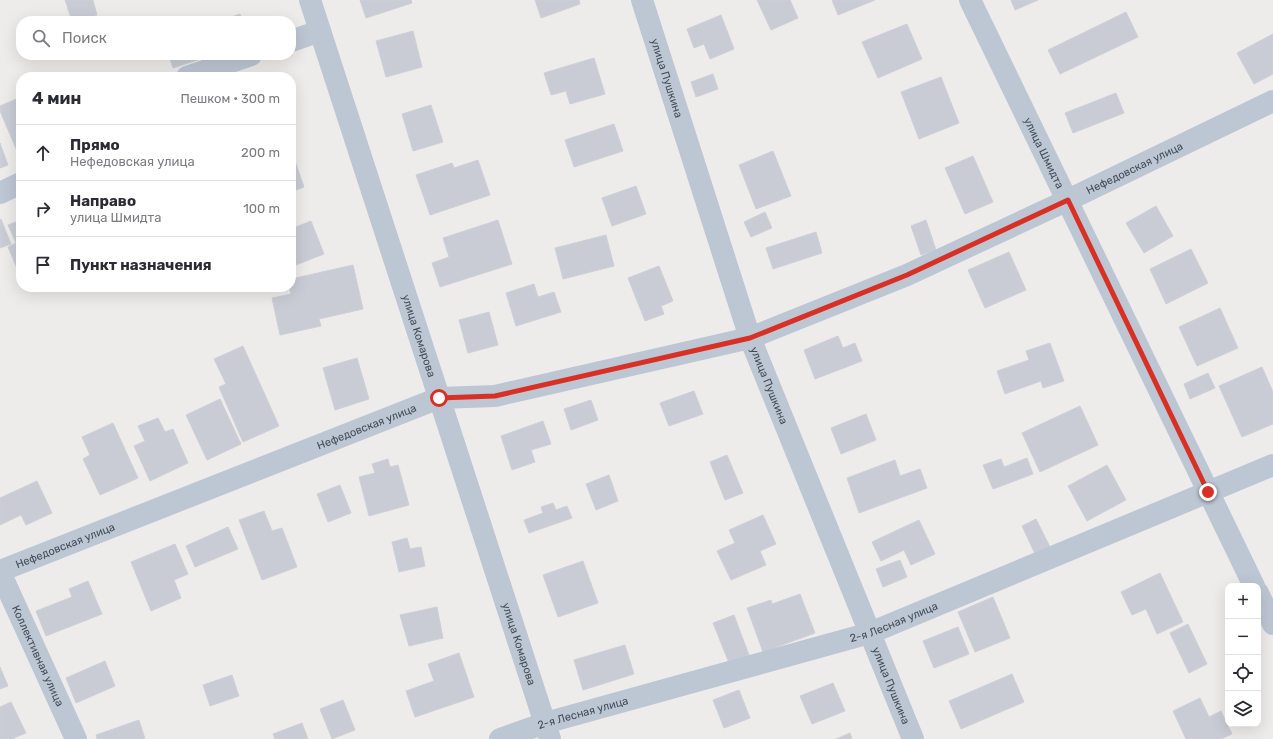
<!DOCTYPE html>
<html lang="ru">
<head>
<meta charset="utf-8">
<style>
	:root { --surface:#fff; --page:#f2f2f3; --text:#2b2b33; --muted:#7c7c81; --line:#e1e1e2 }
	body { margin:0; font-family:Rubik,sans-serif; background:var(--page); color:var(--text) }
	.controls { position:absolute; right:12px; bottom:12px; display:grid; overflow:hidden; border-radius:8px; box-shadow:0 4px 16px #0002 }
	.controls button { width:36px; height:36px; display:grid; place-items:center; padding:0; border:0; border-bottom:1px solid var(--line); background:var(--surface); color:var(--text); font:20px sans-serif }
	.stop { position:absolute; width:12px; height:12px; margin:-9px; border:3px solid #d93025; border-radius:50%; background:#fff }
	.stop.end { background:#d93025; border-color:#fff; box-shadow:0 1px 4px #0008 }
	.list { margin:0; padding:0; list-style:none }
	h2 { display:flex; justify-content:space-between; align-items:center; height:52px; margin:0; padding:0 16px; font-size:17px }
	h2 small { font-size:13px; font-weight:400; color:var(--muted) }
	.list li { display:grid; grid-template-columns:26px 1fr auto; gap:12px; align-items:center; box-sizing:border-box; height:56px; padding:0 16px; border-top:1px solid var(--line) }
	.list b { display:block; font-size:15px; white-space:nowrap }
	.list p { margin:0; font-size:13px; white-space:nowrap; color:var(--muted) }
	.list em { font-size:13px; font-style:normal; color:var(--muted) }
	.icon { flex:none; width:22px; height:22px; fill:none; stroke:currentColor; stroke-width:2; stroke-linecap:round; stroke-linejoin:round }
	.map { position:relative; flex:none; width:1273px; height:739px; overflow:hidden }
	.search { position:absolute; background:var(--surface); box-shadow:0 4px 16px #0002; left:16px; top:16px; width:280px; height:44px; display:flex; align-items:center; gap:10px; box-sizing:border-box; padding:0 14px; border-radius:16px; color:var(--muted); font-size:15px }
	.panel { position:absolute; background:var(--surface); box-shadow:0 4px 16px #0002; left:16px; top:72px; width:280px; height:220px; border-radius:16px }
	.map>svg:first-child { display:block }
	.building { fill:#c9ccd4; stroke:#ced0d8 }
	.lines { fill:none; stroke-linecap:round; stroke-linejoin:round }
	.minor { stroke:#bdc6d3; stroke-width:22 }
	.route { stroke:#d93025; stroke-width:5 }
	.labels { text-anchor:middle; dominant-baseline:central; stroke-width:4; stroke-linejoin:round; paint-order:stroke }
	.street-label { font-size:11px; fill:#424c5a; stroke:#fff }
</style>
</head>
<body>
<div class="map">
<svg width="1273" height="739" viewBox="0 0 1273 739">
	<rect width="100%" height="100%" fill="#eeebeb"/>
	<g class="building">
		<path d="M65 0H93L97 15 77 21H72Z"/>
		<path d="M360 0H411L412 3 366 18Z"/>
		<path d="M535 0H579L580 4 541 18Z"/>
		<path d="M757 0H790L798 18 771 30Z"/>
		<path d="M832 0H875L838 15Z"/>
		<path d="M1011 0H1038L1015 10Z"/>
		<path d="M1126 12 1138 37 1060 74 1048 50Z"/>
		<path d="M240 14 243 21H219Z"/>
		<path d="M721 15 734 49 710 59 704 44 694 48 687 29Z"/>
		<path d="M907 24 922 59 878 78 862 42Z"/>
		<path d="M413 31 422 67 386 77 376 41Z"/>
		<path d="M1273 34V74L1254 84 1237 53Z"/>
		<path d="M171 55H199L200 59 173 68 169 56Z"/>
		<path d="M594 58 605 94 570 104 566 91 551 95 544 73Z"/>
		<path d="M713 74 718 89 696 97 691 82Z"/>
		<path d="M941 77 959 123 919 139 901 92Z"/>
		<path d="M1116 93 1124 113 1073 133 1065 113Z"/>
		<path d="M21 97V158H20L0 111V106Z"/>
		<path d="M431 105 443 142 413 151 402 114Z"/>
		<path d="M614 124 623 151 574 167 565 140Z"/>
		<path d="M0 143 8 165 0 168Z"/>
		<path d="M773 151 791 196 756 209 739 165Z"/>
		<path d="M973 156 993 202 965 214 945 168Z"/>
		<path d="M478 160 490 195 430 215 416 175 452 163 454 168Z"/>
		<path d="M295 161 304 187 291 192V162Z"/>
		<path d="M636 186 646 214 612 226 602 198Z"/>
		<path d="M1156 206 1173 236 1144 253 1126 223Z"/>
		<path d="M765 212 772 228 751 237 744 222Z"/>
		<path d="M1 219 11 244 0 248V220Z"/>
		<path d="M21 220V278L8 247 16 243 8 225Z"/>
		<path d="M498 220 512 264 440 287 432 263 449 257 443 238Z"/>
		<path d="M926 220 936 250 921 255 911 226Z"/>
		<path d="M311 221 324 254 291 267V229Z"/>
		<path d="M816 232 822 253 773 269 766 248Z"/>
		<path d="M606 235 614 266 563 279 555 248Z"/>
		<path d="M1191 249 1208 283 1166 304 1150 269Z"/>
		<path d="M1009 252 1026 290 985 308 968 270Z"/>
		<path d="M353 265 363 309 319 319 321 326 280 335 272 298 291 294 289 287H291V279Z"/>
		<path d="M659 266 673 301 661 306 664 314 645 321 628 278Z"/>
		<path d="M534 284 538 297 554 292 561 312 516 326 506 293Z"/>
		<path d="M1220 308 1238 348 1197 366 1179 327Z"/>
		<path d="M489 312 498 345 468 353 459 320Z"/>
		<path d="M838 336 843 348 855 343 862 361 815 379 804 350Z"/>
		<path d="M1050 343 1064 381 1043 388 1041 381 1005 394 997 371 1029 360 1026 351Z"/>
		<path d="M243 346 279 426 243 442 219 387 226 384 214 359Z"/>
		<path d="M357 358 369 399 335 410 323 368Z"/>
		<path d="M1262 367 1273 392V424L1242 437 1219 386Z"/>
		<path d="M1208 373 1215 388 1190 399 1184 384Z"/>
		<path d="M694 391 703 414 669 426 660 403Z"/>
		<path d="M220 399 241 444 207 460 186 415Z"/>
		<path d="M591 400 598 420 571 430 564 409Z"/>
		<path d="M1080 406 1098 445 1040 472 1022 433Z"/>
		<path d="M866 414 876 440 841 454 831 428Z"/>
		<path d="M158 418 165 432 173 429 188 463 150 481 134 446 145 441 138 426Z"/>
		<path d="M543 421 551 444 531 450 535 462 512 470 501 436Z"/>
		<path d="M113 423 138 478 100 495 83 459 90 455 82 437Z"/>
		<path d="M727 455 743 493 725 500 710 462Z"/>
		<path d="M1027 458 1033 474 993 489 983 465 1001 459 1004 467Z"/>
		<path d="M388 459 390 467 398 465 409 505 369 516 359 477 375 473 372 464Z"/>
		<path d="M895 460 900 476 920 469 927 488 859 513 847 478Z"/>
		<path d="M1107 465 1126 500 1087 521 1068 486Z"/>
		<path d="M609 475 618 501 596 510 586 484Z"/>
		<path d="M37 481 52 513 26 525 21 515 0 525V498Z"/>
		<path d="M340 485 351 513 328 522 317 494Z"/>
		<path d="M553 503 556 510 567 506 572 518 529 533 524 520 543 513 541 507Z"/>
		<path d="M264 511 272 531 282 528 297 567 262 580 239 520Z"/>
		<path d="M763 515 776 544 760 551 766 565 731 580 717 551 735 543 729 530Z"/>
		<path d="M1036 519 1051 549 1036 556 1022 526Z"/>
		<path d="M919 520 935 554 911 565 904 550 881 561 872 542Z"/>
		<path d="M228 527 238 549 195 567 186 546Z"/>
		<path d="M407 538 410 549 421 547 425 566 399 572 392 542Z"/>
		<path d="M175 544 188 574 174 580 181 598 151 611 131 562Z"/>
		<path d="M900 560 907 577 883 587 876 569Z"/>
		<path d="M583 561 598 603 558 617 543 575Z"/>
		<path d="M1160 573 1183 622 1157 634 1146 609 1132 615 1121 592Z"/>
		<path d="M88 581 102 614 46 636 36 611 72 597 69 589Z"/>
		<path d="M800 594 815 633 763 652 747 608 771 600 772 604Z"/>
		<path d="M993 597 1010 638 975 652 958 612Z"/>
		<path d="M437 607 443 638 409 646 400 615Z"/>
		<path d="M734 615 749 655 729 663 713 623Z"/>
		<path d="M1188 624 1207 664 1189 673 1170 633Z"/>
		<path d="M958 627 969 654 934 668 923 641Z"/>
		<path d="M625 645 634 674 583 690 574 660Z"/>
		<path d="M459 653 474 697 415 717 406 691 434 681 428 664Z"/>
		<path d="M105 661 115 686 76 703 66 678Z"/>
		<path d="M0 667 8 686 0 689Z"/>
		<path d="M1012 674 1024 702 961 729 949 701Z"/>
		<path d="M232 675 239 696 210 706 203 685Z"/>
		<path d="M833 683 845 711 812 724 800 696Z"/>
		<path d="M739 690 750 718 724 728 713 700Z"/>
		<path d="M1200 698 1209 717 1221 711 1232 734 1221 739H1186L1173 711Z"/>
		<path d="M343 700 355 730 332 739 320 709Z"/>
		<path d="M11 702 26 733 14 738 15 739H0V707Z"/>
		<path d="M139 720 145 739H97L96 735Z"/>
		<path d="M302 723 308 739H275L273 734Z"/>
		<path d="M850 733 852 739H836Z"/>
	</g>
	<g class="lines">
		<g class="minor">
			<path id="s1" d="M310 0 550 739"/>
			<path id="s2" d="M642 0 750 338 913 739"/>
			<path id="s3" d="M970 0 1254 586"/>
			<path d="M291 41 320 31"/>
			<path d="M187 77 251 55"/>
			<path d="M0 193 21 183"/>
			<path id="s4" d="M0 571 439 398 495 396 750 338 907 275 1068 200 1273 101"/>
			<path id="s5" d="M0 572 76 739"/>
			<path d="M1258 593 1273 624"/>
			<path id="s6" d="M500 739 545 723 870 633 1273 465"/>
		</g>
	</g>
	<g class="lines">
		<path class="route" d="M439 398 495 396 750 338 907 275 1068 200 1208 492"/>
	</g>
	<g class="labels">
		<g class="street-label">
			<text stroke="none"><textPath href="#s2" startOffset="82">улица Пушкина</textPath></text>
			<text stroke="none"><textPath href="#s3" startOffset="170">улица Шмидта</textPath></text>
			<text stroke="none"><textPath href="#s4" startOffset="1210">Нефедовская улица</textPath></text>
			<text stroke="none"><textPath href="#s1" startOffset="353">улица Комарова</textPath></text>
			<text stroke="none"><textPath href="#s2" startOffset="406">улица Пушкина</textPath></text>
			<text stroke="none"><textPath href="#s4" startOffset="394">Нефедовская улица</textPath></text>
			<text stroke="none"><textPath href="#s4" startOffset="70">Нефедовская улица</textPath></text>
			<text stroke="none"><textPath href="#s6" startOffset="411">2-я Лесная улица</textPath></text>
			<text stroke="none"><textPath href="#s1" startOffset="677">улица Комарова</textPath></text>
			<text stroke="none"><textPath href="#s5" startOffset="92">Коллективная улица</textPath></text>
			<text stroke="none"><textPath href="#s2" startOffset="730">улица Пушкина</textPath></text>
			<text stroke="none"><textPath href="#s6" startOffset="87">2-я Лесная улица</textPath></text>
		</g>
	</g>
</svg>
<div class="controls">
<button>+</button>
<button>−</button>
<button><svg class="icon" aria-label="locate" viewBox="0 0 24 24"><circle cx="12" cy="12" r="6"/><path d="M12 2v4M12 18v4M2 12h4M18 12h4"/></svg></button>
<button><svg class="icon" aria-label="layers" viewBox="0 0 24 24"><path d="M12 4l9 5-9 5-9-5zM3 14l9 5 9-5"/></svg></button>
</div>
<div class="stop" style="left:439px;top:398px"></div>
<div class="stop end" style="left:1208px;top:492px"></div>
<div class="search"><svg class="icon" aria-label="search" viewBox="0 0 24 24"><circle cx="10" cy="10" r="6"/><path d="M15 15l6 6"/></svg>Поиск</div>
<section class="panel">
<h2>4 мин<small>Пешком · 300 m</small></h2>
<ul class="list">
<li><svg class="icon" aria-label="ahead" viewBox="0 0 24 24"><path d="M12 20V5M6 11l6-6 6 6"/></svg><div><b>Прямо</b><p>Нефедовская улица</p></div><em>200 m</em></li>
<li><svg class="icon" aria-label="right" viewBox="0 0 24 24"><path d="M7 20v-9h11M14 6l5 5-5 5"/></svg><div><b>Направо</b><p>улица Шмидта</p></div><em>100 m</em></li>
<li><svg class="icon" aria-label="arrive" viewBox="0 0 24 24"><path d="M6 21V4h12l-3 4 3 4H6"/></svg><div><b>Пункт назначения</b></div></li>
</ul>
</section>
</div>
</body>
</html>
